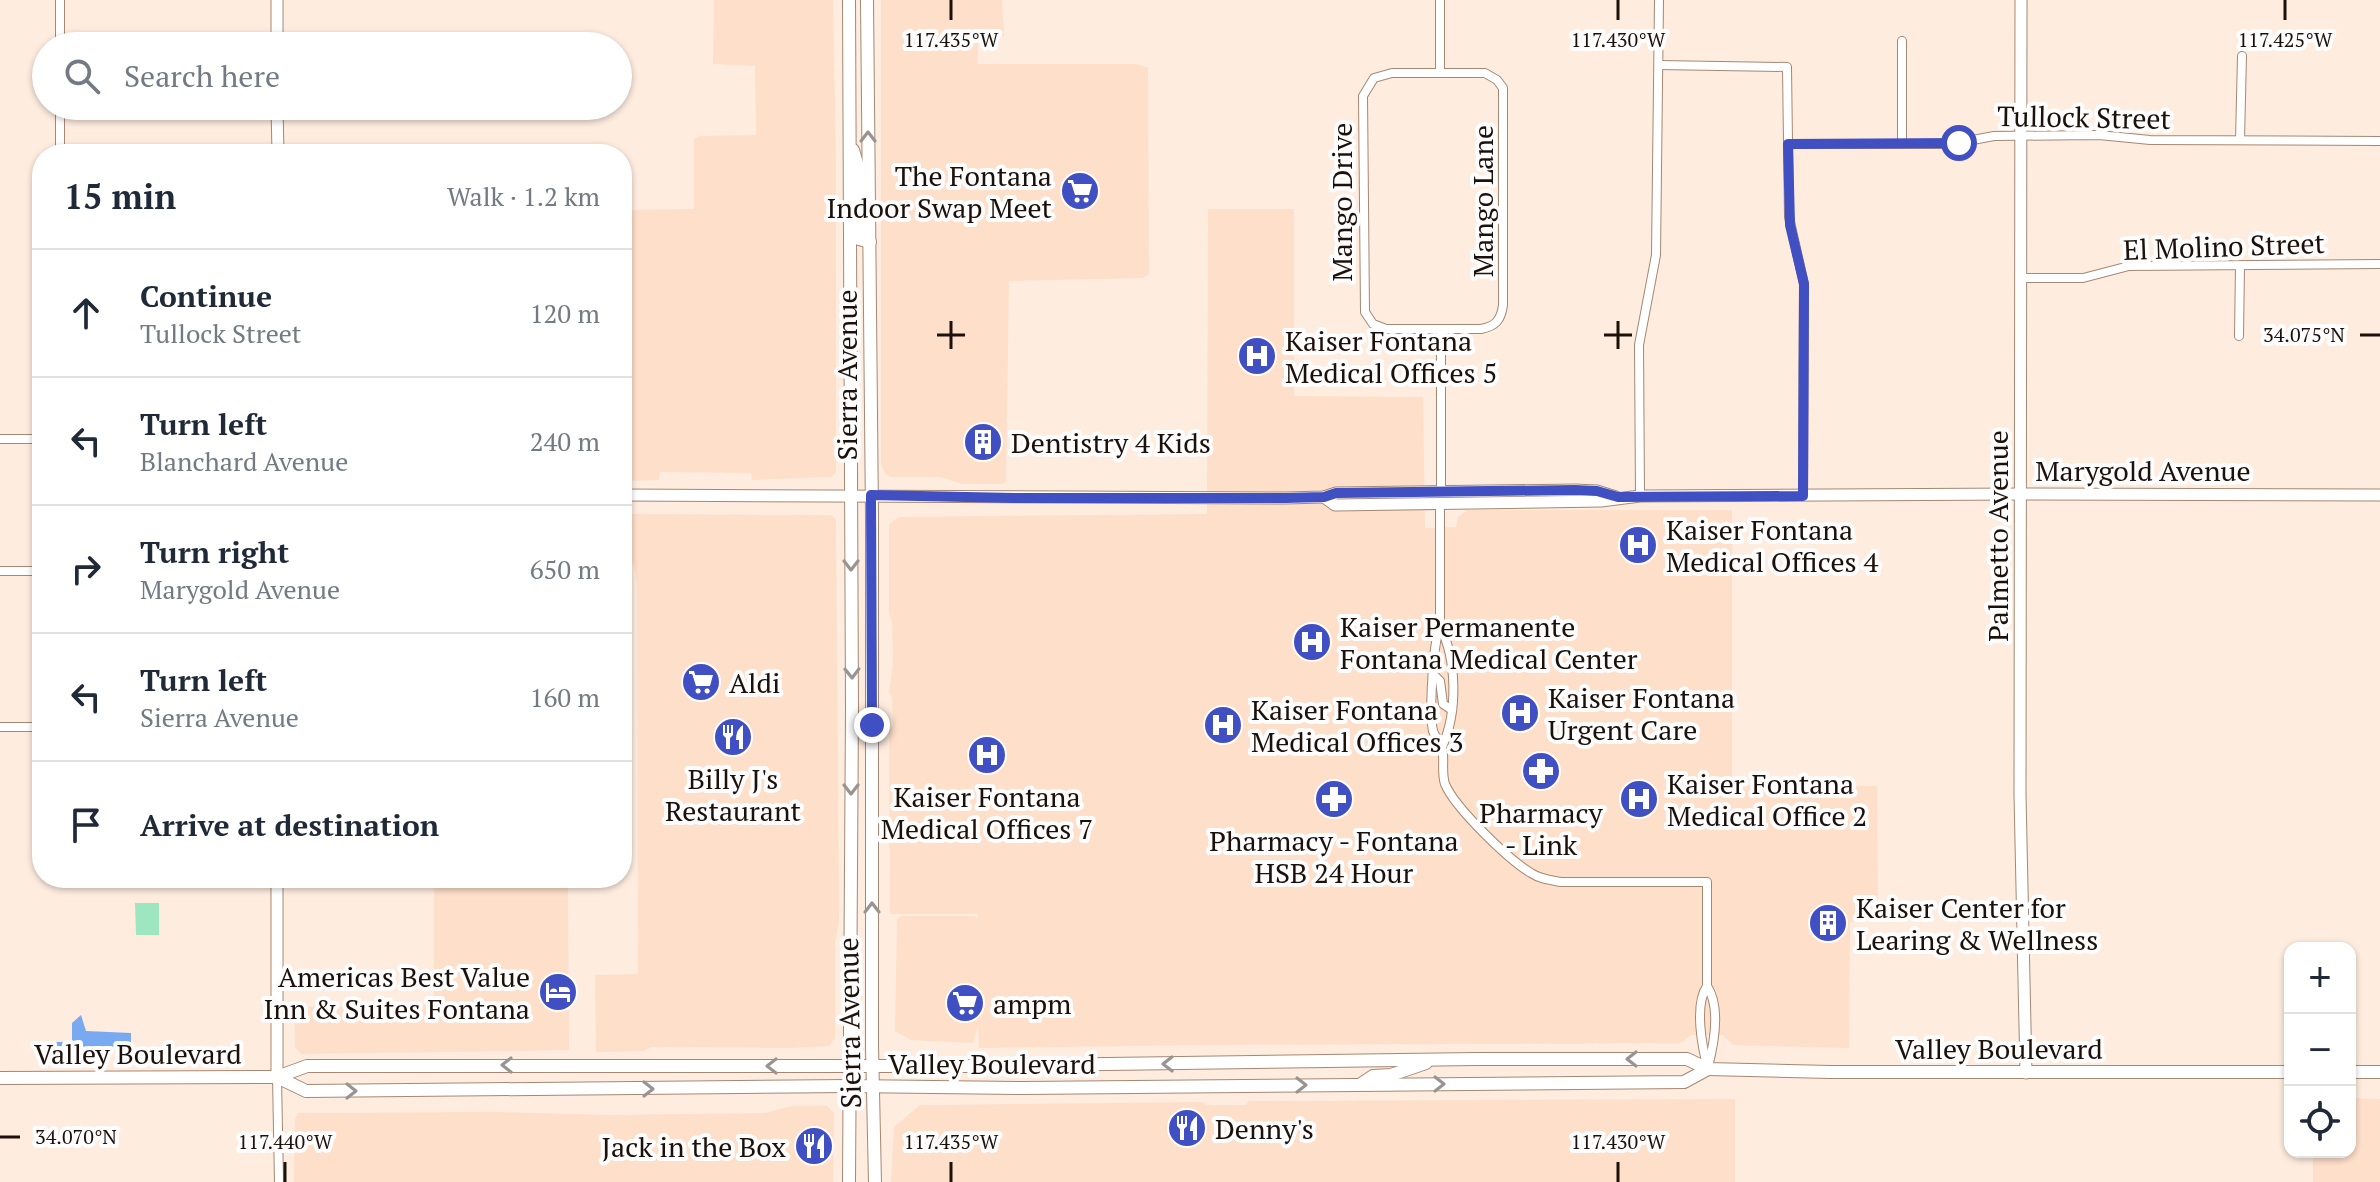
<!DOCTYPE html>
<html lang="en">
<head>
<meta charset="utf-8">
<style>
	:root { --surface:#fff; --page:#f6f6f7; --text:#1f2937; --muted:#747a83; --line:#e0e1e3 }
	body { margin:0; font-family:"PT Serif",serif; background:var(--page); color:var(--text) }
	.controls { position:absolute; right:24px; bottom:24px; display:grid; overflow:hidden; border-radius:16px; box-shadow:0 2px 6px #0004 }
	.controls button { width:72px; height:72px; display:grid; place-items:center; padding:0; border:0; border-bottom:2px solid var(--line); background:var(--surface); color:var(--text); font:40px sans-serif }
	.stop { position:absolute; width:24px; height:24px; margin:-18px; border:6px solid #404fc2; border-radius:50%; background:#fff }
	.stop.end { background:#404fc2; border-color:#fff; box-shadow:0 2px 8px #0008 }
	.list { margin:0; padding:0; list-style:none }
	h2 { display:flex; justify-content:space-between; align-items:center; height:104px; margin:0; padding:0 32px; font-size:34px }
	h2 small { font-size:26px; font-weight:400; color:var(--muted) }
	.list li { display:grid; grid-template-columns:52px 1fr auto; gap:24px; align-items:center; box-sizing:border-box; height:128px; padding:0 32px; border-top:2px solid var(--line) }
	.list b { display:block; font-size:30px; white-space:nowrap }
	.list p { margin:0; font-size:26px; white-space:nowrap; color:var(--muted) }
	.list em { font-size:26px; font-style:normal; color:var(--muted) }
	.icon { flex:none; width:44px; height:44px; fill:none; stroke:currentColor; stroke-width:2; stroke-linecap:round; stroke-linejoin:round }
	.map { position:relative; flex:none; width:2380px; height:1182px; overflow:hidden }
	.search { position:absolute; background:var(--surface); box-shadow:0 2px 6px #0004; left:32px; top:32px; width:600px; height:88px; display:flex; align-items:center; gap:20px; box-sizing:border-box; padding:0 28px; border-radius:44px; color:var(--muted); font-size:30px }
	.panel { position:absolute; background:var(--surface); box-shadow:0 2px 6px #0004; left:32px; top:144px; width:600px; height:744px; border-radius:32px }
	.map>svg:first-child { display:block }
	.built { fill:#fddfca }
	.green { fill:#9ee6bf }
	.water { fill:#78a9f1 }
	.lines { fill:none; stroke-linecap:round; stroke-linejoin:round }
	.street-casing { stroke:#a48874; stroke-width:10 }
	.secondary-casing { stroke:#a48874; stroke-width:13 }
	.primary-casing { stroke:#a48874; stroke-width:14 }
	.street { stroke:#fff; stroke-width:8 }
	.secondary { stroke:#fff; stroke-width:11 }
	.primary { stroke:#fff; stroke-width:12 }
	.oneway { stroke:#999491 }
	.route { stroke:#404fc2; stroke-width:10 }
	.ticks { fill:none; stroke:#1c110a; stroke-width:3 }
	.labels { text-anchor:middle; dominant-baseline:central; stroke-width:8; stroke-linejoin:round; paint-order:stroke }
	.street-label { font-size:28px; fill:#1c110a; stroke:#fdfdfd }
	.poi-label { font-size:28px; fill:#1c110a; stroke:#fdfdfd; text-anchor:start }
	.ticks-label { font-size:20px; text-anchor:middle; fill:#1c110a; stroke:#fdfdfd; stroke-width:8; stroke-linejoin:round; paint-order:stroke }
</style>
</head>
<body>
<div class="map">
<svg width="2380" height="1182" viewBox="0 0 2380 1182">
	<rect width="100%" height="100%" fill="#feecdf"/>
	<g class="built">
		<path d="M714 0H833L836 165V473L831 477 752 480 751 473 660 472 659 480 622 481V210L694 209V139L700 136 756 135 755 66 713 64Z"/>
		<path d="M881 0H1002L1004 36H978V64H1136L1148 68 1149 274 1143 278 1009 281 1006 482 1002 484H962L941 477H891L885 474 881 464Z"/>
		<path d="M1208 209H1294V396L1423 397 1425 528 1456 527 1458 517 1468 510H1732V785L1877 786 1878 921 1850 922 1849 1048 1733 1045 1723 1035H1691L1681 1043 1208 1045 979 1048 978 1025 973 1043 911 1040 895 1031 897 919 901 916H975L977 920 978 914H890L889 730 893 725 892 696 889 693 893 663 892 621 889 613V524L899 517 1207 514Z"/>
		<path d="M627 514 831 515 836 519 839 921 835 943V1037L830 1046 792 1048 651 1047 644 1051 596 1052 595 975 638 974 637 585 634 565 623 552 622 517Z"/>
		<path d="M434 878H568L569 1050 301 1054 295 1047 294 1009 298 1007 434 1005Z"/>
		<path d="M2350 1098 2380 1099V1182H2313V1152H2350Z"/>
		<path d="M1735 1099V1182H891L894 1127 920 1105 1202 1102 1207 1105H1245L1249 1101Z"/>
		<path d="M792 1106H827L834 1113 833 1182H294L295 1119 298 1113 495 1112 609 1115 765 1113Z"/>
	</g>
	<path class="green" d="M135 903H159V935H136Z"/>
	<path class="water" d="M81 1015 86 1031 131 1033V1047L34 1046 33 1042H72V1023Z"/>
	<g class="lines">
		<defs>
			<g id="street">
				<path d="M60 0V46"/>
				<path d="M1440 0V73"/>
				<path d="M1902 41V144"/>
				<path d="M1659 65 1787 67 1789 217 1804 284 1803 496"/>
				<path d="M1392 73H1485L1497 80 1503 88V305C1501 320 1496 326 1481 329H1386L1373 324 1365 312 1363 96 1374 78Z"/>
				<path d="M60 106V146"/>
				<path d="M2240 140 2242 56"/>
				<path d="M1788 144H1951L1994 136 2099 135 2150 140 2380 141"/>
				<path d="M2023 278H2083L2129 266 2380 264"/>
				<path d="M1441 329V491"/>
				<path d="M2239 336 2240 266"/>
				<path d="M0 439H42"/>
				<path d="M1640 496 1639 345 1656 255 1659 0"/>
				<path d="M1440 505V626C1433 644 1429 711 1433 731 1435 737 1440 741 1442 747 1445 759 1441 772 1445 784 1455 808 1509 860 1531 873 1540 879 1550 880 1561 882H1707V986C1694 1005 1702 1047 1708 1069"/>
				<path d="M0 571H42"/>
				<path d="M1440 626C1457 660 1458 712 1442 747"/>
				<path d="M1433 674 1440 681 1443 704 1452 710"/>
				<path d="M0 727H42"/>
				<path d="M1707 986C1721 1007 1714 1044 1708 1067"/>
				<path d="M277 1077 279 1182"/>
			</g>
			<g id="secondary">
				<path d="M277 0V46"/>
				<path d="M2021 0 2020 795 2026 1073"/>
				<path d="M277 106 278 154"/>
				<path d="M622 495 1285 498 1324 497 1336 493 1575 490 1597 491 1616 497"/>
				<path d="M1324 497 1335 505 1601 501 1640 496 2021 494 2380 495"/>
				<path d="M277 878V1077"/>
			</g>
			<g id="primary">
				<path d="M867 0 872 518V1046L875 1182"/>
				<path d="M853 150 858 167 859 239 870 242"/>
				<path d="M2350 1072H2380"/>
				<path d="M277 1077 306 1091 849 1086 1023 1088 1684 1082 1708 1069"/>
				<path d="M0 1078 277 1077 307 1066H963L1476 1059H1687L1708 1069 1830 1072H2290"/>
				<path d="M1361 1084 1373 1076 1391 1075 1426 1063"/>
				<path d="M849 1182 852 711 849 0"/>
			</g>
		</defs>
		<use href="#street" class="street-casing"/>
		<use href="#secondary" class="secondary-casing"/>
		<use href="#primary" class="primary-casing"/>
		<use href="#street" class="street"/>
		<use href="#secondary" class="secondary"/>
		<use href="#primary" class="primary"/>
	</g>
	<defs><path id="oneway-chevron" d="M-2-3.5L2.5 0L-2 3.5" fill="none" stroke-width="1.6" stroke-linecap="round" stroke-linejoin="round" transform="scale(2)"/></defs>
	<g class="oneway">
		<use href="#oneway-chevron" transform="translate(868 137) rotate(-90)"/>
		<use href="#oneway-chevron" transform="translate(851 565) rotate(90)"/>
		<use href="#oneway-chevron" transform="translate(852 673) rotate(89)"/>
		<use href="#oneway-chevron" transform="translate(851 789) rotate(90)"/>
		<use href="#oneway-chevron" transform="translate(872 908) rotate(-90)"/>
		<use href="#oneway-chevron" transform="translate(1632 1059) rotate(-180)"/>
		<use href="#oneway-chevron" transform="translate(1168 1064) rotate(179)"/>
		<use href="#oneway-chevron" transform="translate(507 1065) rotate(-180)"/>
		<use href="#oneway-chevron" transform="translate(772 1066) rotate(-180)"/>
		<use href="#oneway-chevron" transform="translate(1439 1084)"/>
		<use href="#oneway-chevron" transform="translate(1301 1085)"/>
		<use href="#oneway-chevron" transform="translate(648 1089)"/>
		<use href="#oneway-chevron" transform="translate(351 1091)"/>
	</g>
	<g class="lines">
		<path class="route" d="M872 725 871 495 1014 498H1285L1324 497 1336 493 1575 490 1597 491 1618 497 1803 496 1804 284 1790 225 1788 144 1959 143"/>
	</g>
	<path class="ticks" d="M951 0V20M1618 0V20M2285 0V20M951 321V349M1618 321V349M937 335H965M1604 335H1632M2360 335H2380M0 1137H20M285 1162V1182M951 1162V1182M1618 1162V1182"/>
	<defs>
		<symbol id="supermarket-disc" viewBox="-11 -11 22 22"><circle r="9.5" fill="#404fc2" stroke="#fdfdfd"/><path d="M-6-5.5h2.5l.6 2H6L4.5 2H-2.5L-4.4-4H-6ZM-1.5 3.2a1.3 1.3 0 1 0 .1 0ZM3 3.2a1.3 1.3 0 1 0 .1 0Z" fill="#fff"/></symbol>
		<symbol id="hospital-disc" viewBox="-11 -11 22 22"><circle r="9.5" fill="#404fc2" stroke="#fdfdfd"/><path d="M-5-5h3v3.5h4V-5h3V5h-3V1.5h-4V5h-3Z" fill="#fff"/></symbol>
		<symbol id="building-disc" viewBox="-11 -11 22 22"><circle r="9.5" fill="#404fc2" stroke="#fdfdfd"/><path d="M-4-6H4V6H1V3H-1V6H-4ZM-2.5-4.3h1.7v1.8h-1.7ZM.8-4.3h1.7v1.8H.8ZM-2.5-1h1.7V.8h-1.7ZM.8-1h1.7V.8H.8Z" fill="#fff"/></symbol>
		<symbol id="restaurant-disc" viewBox="-11 -11 22 22"><circle r="9.5" fill="#404fc2" stroke="#fdfdfd"/><path d="M-5-6h1v4h1v-4h1v4h1v-4h1v5L-1.5 .5V6h-2V.5L-5-1ZM5-6V6H3V1.5H1.5Q1.5-4 5-6Z" fill="#fff"/></symbol>
		<symbol id="pharmacy-disc" viewBox="-11 -11 22 22"><circle r="9.5" fill="#404fc2" stroke="#fdfdfd"/><path d="M-2-6h4v4h4v4h-4v4h-4v-4h-4v-4h4Z" fill="#fff"/></symbol>
		<symbol id="hotel-disc" viewBox="-11 -11 22 22"><circle r="9.5" fill="#404fc2" stroke="#fdfdfd"/><path d="M-6-4.5h1.5V1H6V5H4.5V3h-9V5H-6ZM-4 0a1.8 1.8 0 1 1 3.6 0ZM.5 0V-2.5h3Q6-2.5 6 0Z" fill="#fff"/></symbol>
	</defs>
	<g fill-rule="evenodd">
		<use href="#supermarket-disc" x="1058" y="169" width="44" height="44"/>
		<use href="#hospital-disc" x="1235" y="334" width="44" height="44"/>
		<use href="#building-disc" x="961" y="420" width="44" height="44"/>
		<use href="#hospital-disc" x="1616" y="523" width="44" height="44"/>
		<use href="#hospital-disc" x="1290" y="620" width="44" height="44"/>
		<use href="#supermarket-disc" x="679" y="660" width="44" height="44"/>
		<use href="#hospital-disc" x="1498" y="691" width="44" height="44"/>
		<use href="#hospital-disc" x="1201" y="703" width="44" height="44"/>
		<use href="#restaurant-disc" x="711" y="715" width="44" height="44"/>
		<use href="#hospital-disc" x="965" y="733" width="44" height="44"/>
		<use href="#pharmacy-disc" x="1519" y="749" width="44" height="44"/>
		<use href="#pharmacy-disc" x="1312" y="777" width="44" height="44"/>
		<use href="#hospital-disc" x="1617" y="777" width="44" height="44"/>
		<use href="#building-disc" x="1806" y="901" width="44" height="44"/>
		<use href="#hotel-disc" x="536" y="970" width="44" height="44"/>
		<use href="#supermarket-disc" x="943" y="981" width="44" height="44"/>
		<use href="#restaurant-disc" x="1165" y="1106" width="44" height="44"/>
		<use href="#restaurant-disc" x="792" y="1124" width="44" height="44"/>
	</g>
	<g class="labels">
		<g class="street-label">
			<text transform="translate(2084 117) rotate(1)">Tullock Street</text>
			<text transform="translate(1482 201) rotate(-90)">Mango Lane</text>
			<text transform="translate(1341 202) rotate(-90)">Mango Drive</text>
			<text transform="translate(2224 246) rotate(-2)">El Molino Street</text>
			<text transform="translate(846 375) rotate(-90)">Sierra Avenue</text>
			<text x="2143" y="470">Marygold Avenue</text>
			<text transform="translate(1997 536) rotate(-90)">Palmetto Avenue</text>
			<text transform="translate(849 1023) rotate(-91)">Sierra Avenue</text>
			<text x="1999" y="1048">Valley Boulevard</text>
			<text x="138" y="1053">Valley Boulevard</text>
			<text x="992" y="1063">Valley Boulevard</text>
		</g>
		<g class="poi-label">
			<text x="1052" y="175" text-anchor="end">The Fontana<tspan x="1052" dy="32">Indoor Swap Meet</tspan></text>
			<text x="1285" y="340">Kaiser Fontana<tspan x="1285" dy="32">Medical Offices 5</tspan></text>
			<text x="1011" y="442">Dentistry 4 Kids</text>
			<text x="1666" y="529">Kaiser Fontana<tspan x="1666" dy="32">Medical Offices 4</tspan></text>
			<text x="1340" y="626">Kaiser Permanente<tspan x="1340" dy="32">Fontana Medical Center</tspan></text>
			<text x="729" y="682">Aldi</text>
			<text x="1548" y="697">Kaiser Fontana<tspan x="1548" dy="32">Urgent Care</tspan></text>
			<text x="1251" y="709">Kaiser Fontana<tspan x="1251" dy="32">Medical Offices 3</tspan></text>
			<text x="733" y="778" text-anchor="middle">Billy J's<tspan x="733" dy="32">Restaurant</tspan></text>
			<text x="1667" y="783">Kaiser Fontana<tspan x="1667" dy="32">Medical Office 2</tspan></text>
			<text x="987" y="796" text-anchor="middle">Kaiser Fontana<tspan x="987" dy="32">Medical Offices 7</tspan></text>
			<text x="1541" y="812" text-anchor="middle">Pharmacy<tspan x="1541" dy="32">- Link</tspan></text>
			<text x="1334" y="840" text-anchor="middle">Pharmacy - Fontana<tspan x="1334" dy="32">HSB 24 Hour</tspan></text>
			<text x="1856" y="907">Kaiser Center for<tspan x="1856" dy="32">Learing &amp; Wellness</tspan></text>
			<text x="530" y="976" text-anchor="end">Americas Best Value<tspan x="530" dy="32">Inn &amp; Suites Fontana</tspan></text>
			<text x="993" y="1003">ampm</text>
			<text x="1215" y="1128">Denny's</text>
			<text x="786" y="1146" text-anchor="end">Jack in the Box</text>
		</g>
	</g>
	<g class="ticks-label">
		<text x="951" y="47">117.435°W</text>
		<text x="1618" y="47">117.430°W</text>
		<text x="2285" y="47">117.425°W</text>
		<text x="2304" y="342">34.075°N</text>
		<text x="76" y="1144">34.070°N</text>
		<text x="285" y="1149">117.440°W</text>
		<text x="951" y="1149">117.435°W</text>
		<text x="1618" y="1149">117.430°W</text>
	</g>
</svg>
<div class="controls">
<button>+</button>
<button>−</button>
<button><svg class="icon" aria-label="locate" viewBox="0 0 24 24"><circle cx="12" cy="12" r="6"/><path d="M12 2v4M12 18v4M2 12h4M18 12h4"/></svg></button>
</div>
<div class="stop" style="left:1959px;top:143px"></div>
<div class="stop end" style="left:872px;top:725px"></div>
<div class="search"><svg class="icon" aria-label="search" viewBox="0 0 24 24"><circle cx="10" cy="10" r="6"/><path d="M15 15l6 6"/></svg>Search here</div>
<section class="panel">
<h2>15 min<small>Walk · 1.2 km</small></h2>
<ul class="list">
<li><svg class="icon" aria-label="ahead" viewBox="0 0 24 24"><path d="M12 20V5M6 11l6-6 6 6"/></svg><div><b>Continue</b><p>Tullock Street</p></div><em>120 m</em></li>
<li><svg class="icon" aria-label="left" viewBox="0 0 24 24"><path d="M17 20v-9H6M10 6l-5 5 5 5"/></svg><div><b>Turn left</b><p>Blanchard Avenue</p></div><em>240 m</em></li>
<li><svg class="icon" aria-label="right" viewBox="0 0 24 24"><path d="M7 20v-9h11M14 6l5 5-5 5"/></svg><div><b>Turn right</b><p>Marygold Avenue</p></div><em>650 m</em></li>
<li><svg class="icon" aria-label="left" viewBox="0 0 24 24"><path d="M17 20v-9H6M10 6l-5 5 5 5"/></svg><div><b>Turn left</b><p>Sierra Avenue</p></div><em>160 m</em></li>
<li><svg class="icon" aria-label="arrive" viewBox="0 0 24 24"><path d="M6 21V4h12l-3 4 3 4H6"/></svg><div><b>Arrive at destination</b></div></li>
</ul>
</section>
</div>
</body>
</html>
